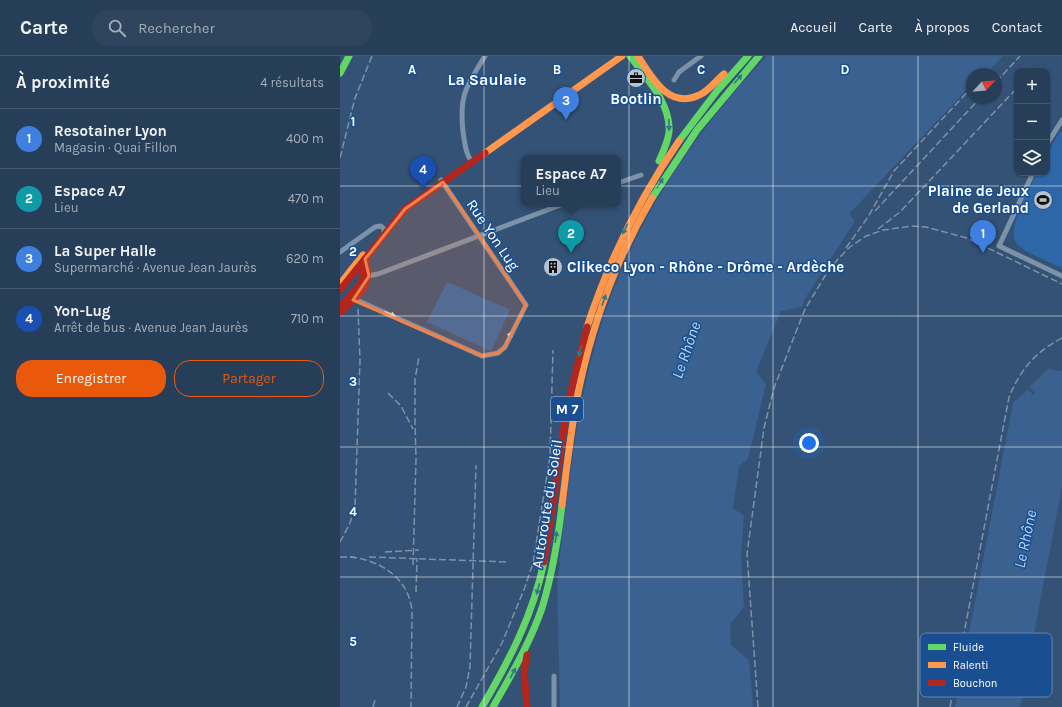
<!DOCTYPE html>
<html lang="fr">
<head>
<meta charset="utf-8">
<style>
	:root { --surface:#273e58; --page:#2f455e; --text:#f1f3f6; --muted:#a4aeba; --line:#43576e; --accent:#ea580c }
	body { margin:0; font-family:Karla,sans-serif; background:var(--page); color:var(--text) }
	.controls { position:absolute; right:12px; top:12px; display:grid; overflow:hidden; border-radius:8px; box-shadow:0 1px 3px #0004 }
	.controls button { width:36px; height:36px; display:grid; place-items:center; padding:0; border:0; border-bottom:1px solid var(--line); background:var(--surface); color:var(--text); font:20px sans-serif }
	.compass { position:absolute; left:626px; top:12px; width:36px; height:36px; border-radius:50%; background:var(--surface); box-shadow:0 1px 3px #0004; rotate:64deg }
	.you { position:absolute; left:469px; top:387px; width:14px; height:14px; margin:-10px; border:3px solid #fff; border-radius:50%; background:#1a73e8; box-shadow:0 0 0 6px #1a73e833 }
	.badge { display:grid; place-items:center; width:26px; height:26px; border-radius:50%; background:var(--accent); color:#fff; font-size:13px; font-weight:700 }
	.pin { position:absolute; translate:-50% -33px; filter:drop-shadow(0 1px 2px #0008) }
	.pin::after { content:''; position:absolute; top:21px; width:14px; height:12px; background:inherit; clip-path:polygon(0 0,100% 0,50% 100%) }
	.popup { position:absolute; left:181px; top:99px; width:100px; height:52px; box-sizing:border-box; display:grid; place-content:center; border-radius:8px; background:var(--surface); filter:drop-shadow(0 1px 3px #0005); font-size:13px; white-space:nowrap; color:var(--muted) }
	.popup b { font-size:15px; color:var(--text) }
	.popup::after { content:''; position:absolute; left:50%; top:100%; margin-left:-8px; border:8px solid transparent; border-top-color:var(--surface) }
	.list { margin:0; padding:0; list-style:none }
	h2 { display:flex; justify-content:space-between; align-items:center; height:52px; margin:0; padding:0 16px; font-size:17px }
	h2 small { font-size:13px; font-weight:400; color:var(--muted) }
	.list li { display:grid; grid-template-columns:26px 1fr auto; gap:12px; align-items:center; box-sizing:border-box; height:60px; padding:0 16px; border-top:1px solid var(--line) }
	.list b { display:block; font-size:15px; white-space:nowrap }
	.list p { margin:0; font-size:13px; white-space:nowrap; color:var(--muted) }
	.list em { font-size:13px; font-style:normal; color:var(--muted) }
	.actions { display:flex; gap:8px; padding:12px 16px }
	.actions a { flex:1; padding:9px 0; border:1px solid var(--accent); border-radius:16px; text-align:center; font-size:14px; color:var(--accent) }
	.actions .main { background:var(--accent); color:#fff }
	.icon { flex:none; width:22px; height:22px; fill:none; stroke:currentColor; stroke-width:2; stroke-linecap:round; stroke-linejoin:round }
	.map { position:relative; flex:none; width:722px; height:651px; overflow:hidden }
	header { display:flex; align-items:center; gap:24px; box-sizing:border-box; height:56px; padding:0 20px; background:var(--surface); border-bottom:1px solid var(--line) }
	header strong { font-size:19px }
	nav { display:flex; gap:22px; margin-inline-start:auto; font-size:14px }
	.search { width:280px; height:36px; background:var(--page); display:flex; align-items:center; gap:10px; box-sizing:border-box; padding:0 14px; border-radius:16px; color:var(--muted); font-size:15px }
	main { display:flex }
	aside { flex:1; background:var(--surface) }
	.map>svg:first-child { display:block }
	.park { fill:#2d67a7 }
	.water { fill:#3a618f }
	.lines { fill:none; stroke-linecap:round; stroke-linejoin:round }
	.street { stroke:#7c92a9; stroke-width:5 }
	.fast { stroke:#63d668; stroke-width:7 }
	.slow { stroke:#ff974d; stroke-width:7 }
	.jam { stroke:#b3261e; stroke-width:7 }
	.rail { stroke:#7d92a9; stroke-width:1.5; stroke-dasharray:7 3; stroke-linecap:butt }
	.oneway { fill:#2f7885 }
	.oneway2 { fill:#e5e9ee }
	.marked { fill:#ee8249; fill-opacity:0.2; stroke:#ee8249; stroke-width:3; stroke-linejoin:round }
	.grid { fill:none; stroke:#fff; stroke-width:1; stroke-opacity:0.55 }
	.labels { text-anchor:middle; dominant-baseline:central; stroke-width:3; stroke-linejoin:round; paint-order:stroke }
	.shield { fill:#194f91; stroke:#bacade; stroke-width:1 }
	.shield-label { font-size:14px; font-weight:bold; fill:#fff }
	.poi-label { font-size:15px; font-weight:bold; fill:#fff; stroke:#194f91 }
	.street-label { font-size:15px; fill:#fff; stroke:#194f91 }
	.neighbourhood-label { font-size:16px; font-weight:bold; fill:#fff; stroke:#194f91 }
	.water-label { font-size:16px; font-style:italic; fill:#b4d3f6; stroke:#194f91 }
	.key { fill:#194f91; stroke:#5e84b2; stroke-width:1 }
	.key-label { font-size:11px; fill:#fff }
	.grid-label { font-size:13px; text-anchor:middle; font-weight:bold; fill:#fff; stroke:#194f91; stroke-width:3; stroke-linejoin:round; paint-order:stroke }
</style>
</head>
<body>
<header>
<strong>Carte</strong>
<div class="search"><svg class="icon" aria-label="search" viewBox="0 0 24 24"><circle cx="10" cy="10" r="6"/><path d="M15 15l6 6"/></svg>Rechercher</div>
<nav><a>Accueil</a><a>Carte</a><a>À propos</a><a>Contact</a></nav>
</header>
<main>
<aside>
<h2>À proximité<small>4 résultats</small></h2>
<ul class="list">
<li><span class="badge" style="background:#3f7fe0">1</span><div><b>Resotainer Lyon</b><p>Magasin · Quai Fillon</p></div><em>400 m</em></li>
<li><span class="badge" style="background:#0f9aa8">2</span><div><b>Espace A7</b><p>Lieu</p></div><em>470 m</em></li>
<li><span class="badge" style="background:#3f7fe0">3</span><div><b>La Super Halle</b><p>Supermarché · Avenue Jean Jaurès</p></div><em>620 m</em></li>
<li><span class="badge" style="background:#1a4fb4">4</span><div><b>Yon-Lug</b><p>Arrêt de bus · Avenue Jean Jaurès</p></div><em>710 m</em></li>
</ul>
<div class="actions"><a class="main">Enregistrer</a><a>Partager</a></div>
</aside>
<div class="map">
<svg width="722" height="651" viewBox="0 0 722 651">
	<rect width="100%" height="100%" fill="#345276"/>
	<g class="park">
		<path d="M720 75 722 76V212C709 206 688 198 678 189 663 176 691 131 697 117H707V98Z"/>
		<path d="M107 226 170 254 151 295 87 266Z"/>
	</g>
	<g class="water">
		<path d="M427 0H663L646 18H632V28L509 158 515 165 466 241 462 251 441 255 416 316 426 328 408 403 399 410 393 452 404 460 401 499 404 551 390 568 391 589 409 604 413 651H220L217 526 220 507 219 505C227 448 232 391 244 335 271 202 335 97 427 0Z"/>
		<path d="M708 313 722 315V431L680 651H615L673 347 688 333 693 339 695 337 689 331Z"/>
	</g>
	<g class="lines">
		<g class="street">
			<path d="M334 24 339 16 361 0"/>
			<path d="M707 88 722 64"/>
			<path d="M132 106C125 97 125 87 123 76 119 39 126 31 145 0"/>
			<path d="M693 117 659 190 722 220"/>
			<path d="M278 127 301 119"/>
			<path d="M0 196 35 171 41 170 44 173V178"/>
			<path d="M27 220 38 218 223 148"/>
			<path d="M12 242 142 300 158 297 165 291 186 249 101 124"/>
			<path d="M214 620V651"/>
		</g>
		<g class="fast">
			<path d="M290 0C306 22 331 47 329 76 328 86 323 96 319 105"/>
			<path d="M0 17 9 0"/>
			<path d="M339 85 377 35 408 0"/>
			<path d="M312 142 357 74 419 0"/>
			<path d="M142 651C169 605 193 559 204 506"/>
			<path d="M153 651C171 619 190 587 202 552 212 519 218 484 222 449"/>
		</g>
		<g class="slow">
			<path d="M298 0C313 24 331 56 363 37 371 32 377 24 384 18"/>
			<path d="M145 97 282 0"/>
			<path d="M1 227 23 199"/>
			<path d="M247 271C269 204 299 143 339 85"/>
			<path d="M222 449C227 410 231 371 239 332 253 266 278 200 312 142"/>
		</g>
		<g class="jam">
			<path d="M0 234 65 153 145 97"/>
			<path d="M1 250 21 227 24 216 20 211"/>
			<path d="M0 257C18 240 34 229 25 203"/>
			<path d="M204 506 227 351 247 271"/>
			<path d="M187 599 184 616 187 651"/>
		</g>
		<g class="rail">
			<path d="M689 15 692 12"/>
			<path d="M656 26 680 0"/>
			<path d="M0 102 15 42 32 0"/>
			<path d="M535 155 640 42"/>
			<path d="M538 173 560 156 677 32"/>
			<path d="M506 192 528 161 554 115 632 31"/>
			<path d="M48 337 61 350 73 373"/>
			<path d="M0 486 10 467 15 451 20 304 18 253"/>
			<path d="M45 496 79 494"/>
			<path d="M0 501H15"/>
			<path d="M10 501C40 504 69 522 72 555L71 651"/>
			<path d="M29 501 169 506"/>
			<path d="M73 509 76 403 75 367V324L79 300"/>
			<path d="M76 536 77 502"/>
			<path d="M33 651 35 644"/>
			<path d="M117 651 126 631 130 611 136 409"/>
			<path d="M126 651 162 587 185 531 193 507 210 400 213 294"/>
			<path d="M418 651 407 498 424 372 434 332 465 253 485 220 498 203 510 191 526 180 543 174 572 170 586 171 627 182 722 228"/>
			<path d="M610 651 669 341C681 313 695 296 722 282"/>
		</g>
	</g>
	<defs><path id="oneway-solid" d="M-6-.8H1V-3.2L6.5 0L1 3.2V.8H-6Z"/></defs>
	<g class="oneway">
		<use href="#oneway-solid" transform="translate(398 23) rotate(-48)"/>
		<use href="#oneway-solid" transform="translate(329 69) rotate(89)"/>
		<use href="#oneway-solid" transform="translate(320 127) rotate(-59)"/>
		<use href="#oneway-solid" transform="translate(285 173) rotate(117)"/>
		<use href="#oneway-solid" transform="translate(264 244) rotate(-71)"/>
		<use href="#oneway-solid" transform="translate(240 295) rotate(105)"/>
		<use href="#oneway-solid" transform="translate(216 481) rotate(-82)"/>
		<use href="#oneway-solid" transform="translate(198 533) rotate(105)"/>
		<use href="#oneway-solid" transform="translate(173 617) rotate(-61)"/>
	</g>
	<g class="oneway2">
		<use href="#oneway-solid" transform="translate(50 258) rotate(24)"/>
		<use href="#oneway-solid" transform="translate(169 281) rotate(-64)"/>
	</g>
	<path class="marked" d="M103 126 186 249 165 291 158 297 142 300 13 244 29 220 25 203 30 197 65 153Z"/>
	<path class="grid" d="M144 0V651M289 0V651M433 0V651M578 0V651M0 130H722M0 260H722M0 391H722M0 521H722"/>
	<defs>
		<symbol id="office-disc" viewBox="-11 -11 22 22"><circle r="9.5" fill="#b8c2cf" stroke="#194f91"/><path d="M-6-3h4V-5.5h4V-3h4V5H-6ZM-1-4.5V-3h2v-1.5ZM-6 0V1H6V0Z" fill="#111"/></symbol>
		<symbol id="stadium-disc" viewBox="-11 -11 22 22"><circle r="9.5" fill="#b8c2cf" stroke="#194f91"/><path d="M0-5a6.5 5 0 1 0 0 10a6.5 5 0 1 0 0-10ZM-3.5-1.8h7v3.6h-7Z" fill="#111"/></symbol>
		<symbol id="building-disc" viewBox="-11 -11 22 22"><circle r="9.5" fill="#b8c2cf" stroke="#194f91"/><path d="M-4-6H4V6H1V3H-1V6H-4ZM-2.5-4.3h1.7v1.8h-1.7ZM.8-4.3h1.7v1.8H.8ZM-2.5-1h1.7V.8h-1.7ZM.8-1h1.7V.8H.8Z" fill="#111"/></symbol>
	</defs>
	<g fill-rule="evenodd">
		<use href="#office-disc" x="285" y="11" width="22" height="22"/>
		<use href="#stadium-disc" x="692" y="133" width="22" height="22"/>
		<use href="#building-disc" x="202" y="200" width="22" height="22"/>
	</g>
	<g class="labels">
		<rect class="shield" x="211" y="341" width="32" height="24" rx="3"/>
		<g class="shield-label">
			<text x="227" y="353">M 7</text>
		</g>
		<g class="poi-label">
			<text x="296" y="43">Bootlin</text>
			<text x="689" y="135" text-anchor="end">Plaine de Jeux<tspan x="689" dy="17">de Gerland</tspan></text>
			<text x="227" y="211" text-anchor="start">Clikeco Lyon - Rhône - Drôme - Ardèche</text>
		</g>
		<g class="street-label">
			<text transform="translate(153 179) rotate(56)">Rue Yon Lug</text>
			<text transform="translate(207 448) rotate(-81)">Autoroute du Soleil</text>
		</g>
		<g class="neighbourhood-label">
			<text x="147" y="23">La Saulaie</text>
		</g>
		<g class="water-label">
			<text transform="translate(346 294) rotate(-71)">Le Rhône</text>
			<text transform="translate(685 483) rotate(-78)">Le Rhône</text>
		</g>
	</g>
	<rect x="580" y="577" width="132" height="64" rx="6" class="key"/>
	<rect x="588" y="588" width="18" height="6" fill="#63d668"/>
	<rect x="588" y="606" width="18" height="6" fill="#ff974d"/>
	<rect x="588" y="624" width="18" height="6" fill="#b3261e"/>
	<g class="key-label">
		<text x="613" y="595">Fluide</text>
		<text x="613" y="613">Ralenti</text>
		<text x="613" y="631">Bouchon</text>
	</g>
	<g class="grid-label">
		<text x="72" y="18">A</text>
		<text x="217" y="18">B</text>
		<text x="361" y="18">C</text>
		<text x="505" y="18">D</text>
		<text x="13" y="70">1</text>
		<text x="13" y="200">2</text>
		<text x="13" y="330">3</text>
		<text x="13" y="460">4</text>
		<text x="13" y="590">5</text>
	</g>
</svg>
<div class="controls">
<button>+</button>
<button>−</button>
<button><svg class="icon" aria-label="layers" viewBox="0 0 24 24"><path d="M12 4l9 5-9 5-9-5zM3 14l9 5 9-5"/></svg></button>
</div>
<svg class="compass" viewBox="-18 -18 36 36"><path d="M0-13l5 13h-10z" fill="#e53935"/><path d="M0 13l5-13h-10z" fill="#a4aeba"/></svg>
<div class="you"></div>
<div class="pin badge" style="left:643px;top:197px;background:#3f7fe0">1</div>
<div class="pin badge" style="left:231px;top:197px;background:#0f9aa8">2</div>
<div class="popup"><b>Espace A7</b>Lieu</div>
<div class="pin badge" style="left:226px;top:64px;background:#3f7fe0">3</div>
<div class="pin badge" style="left:83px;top:133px;background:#1a4fb4">4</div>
</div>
</main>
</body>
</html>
